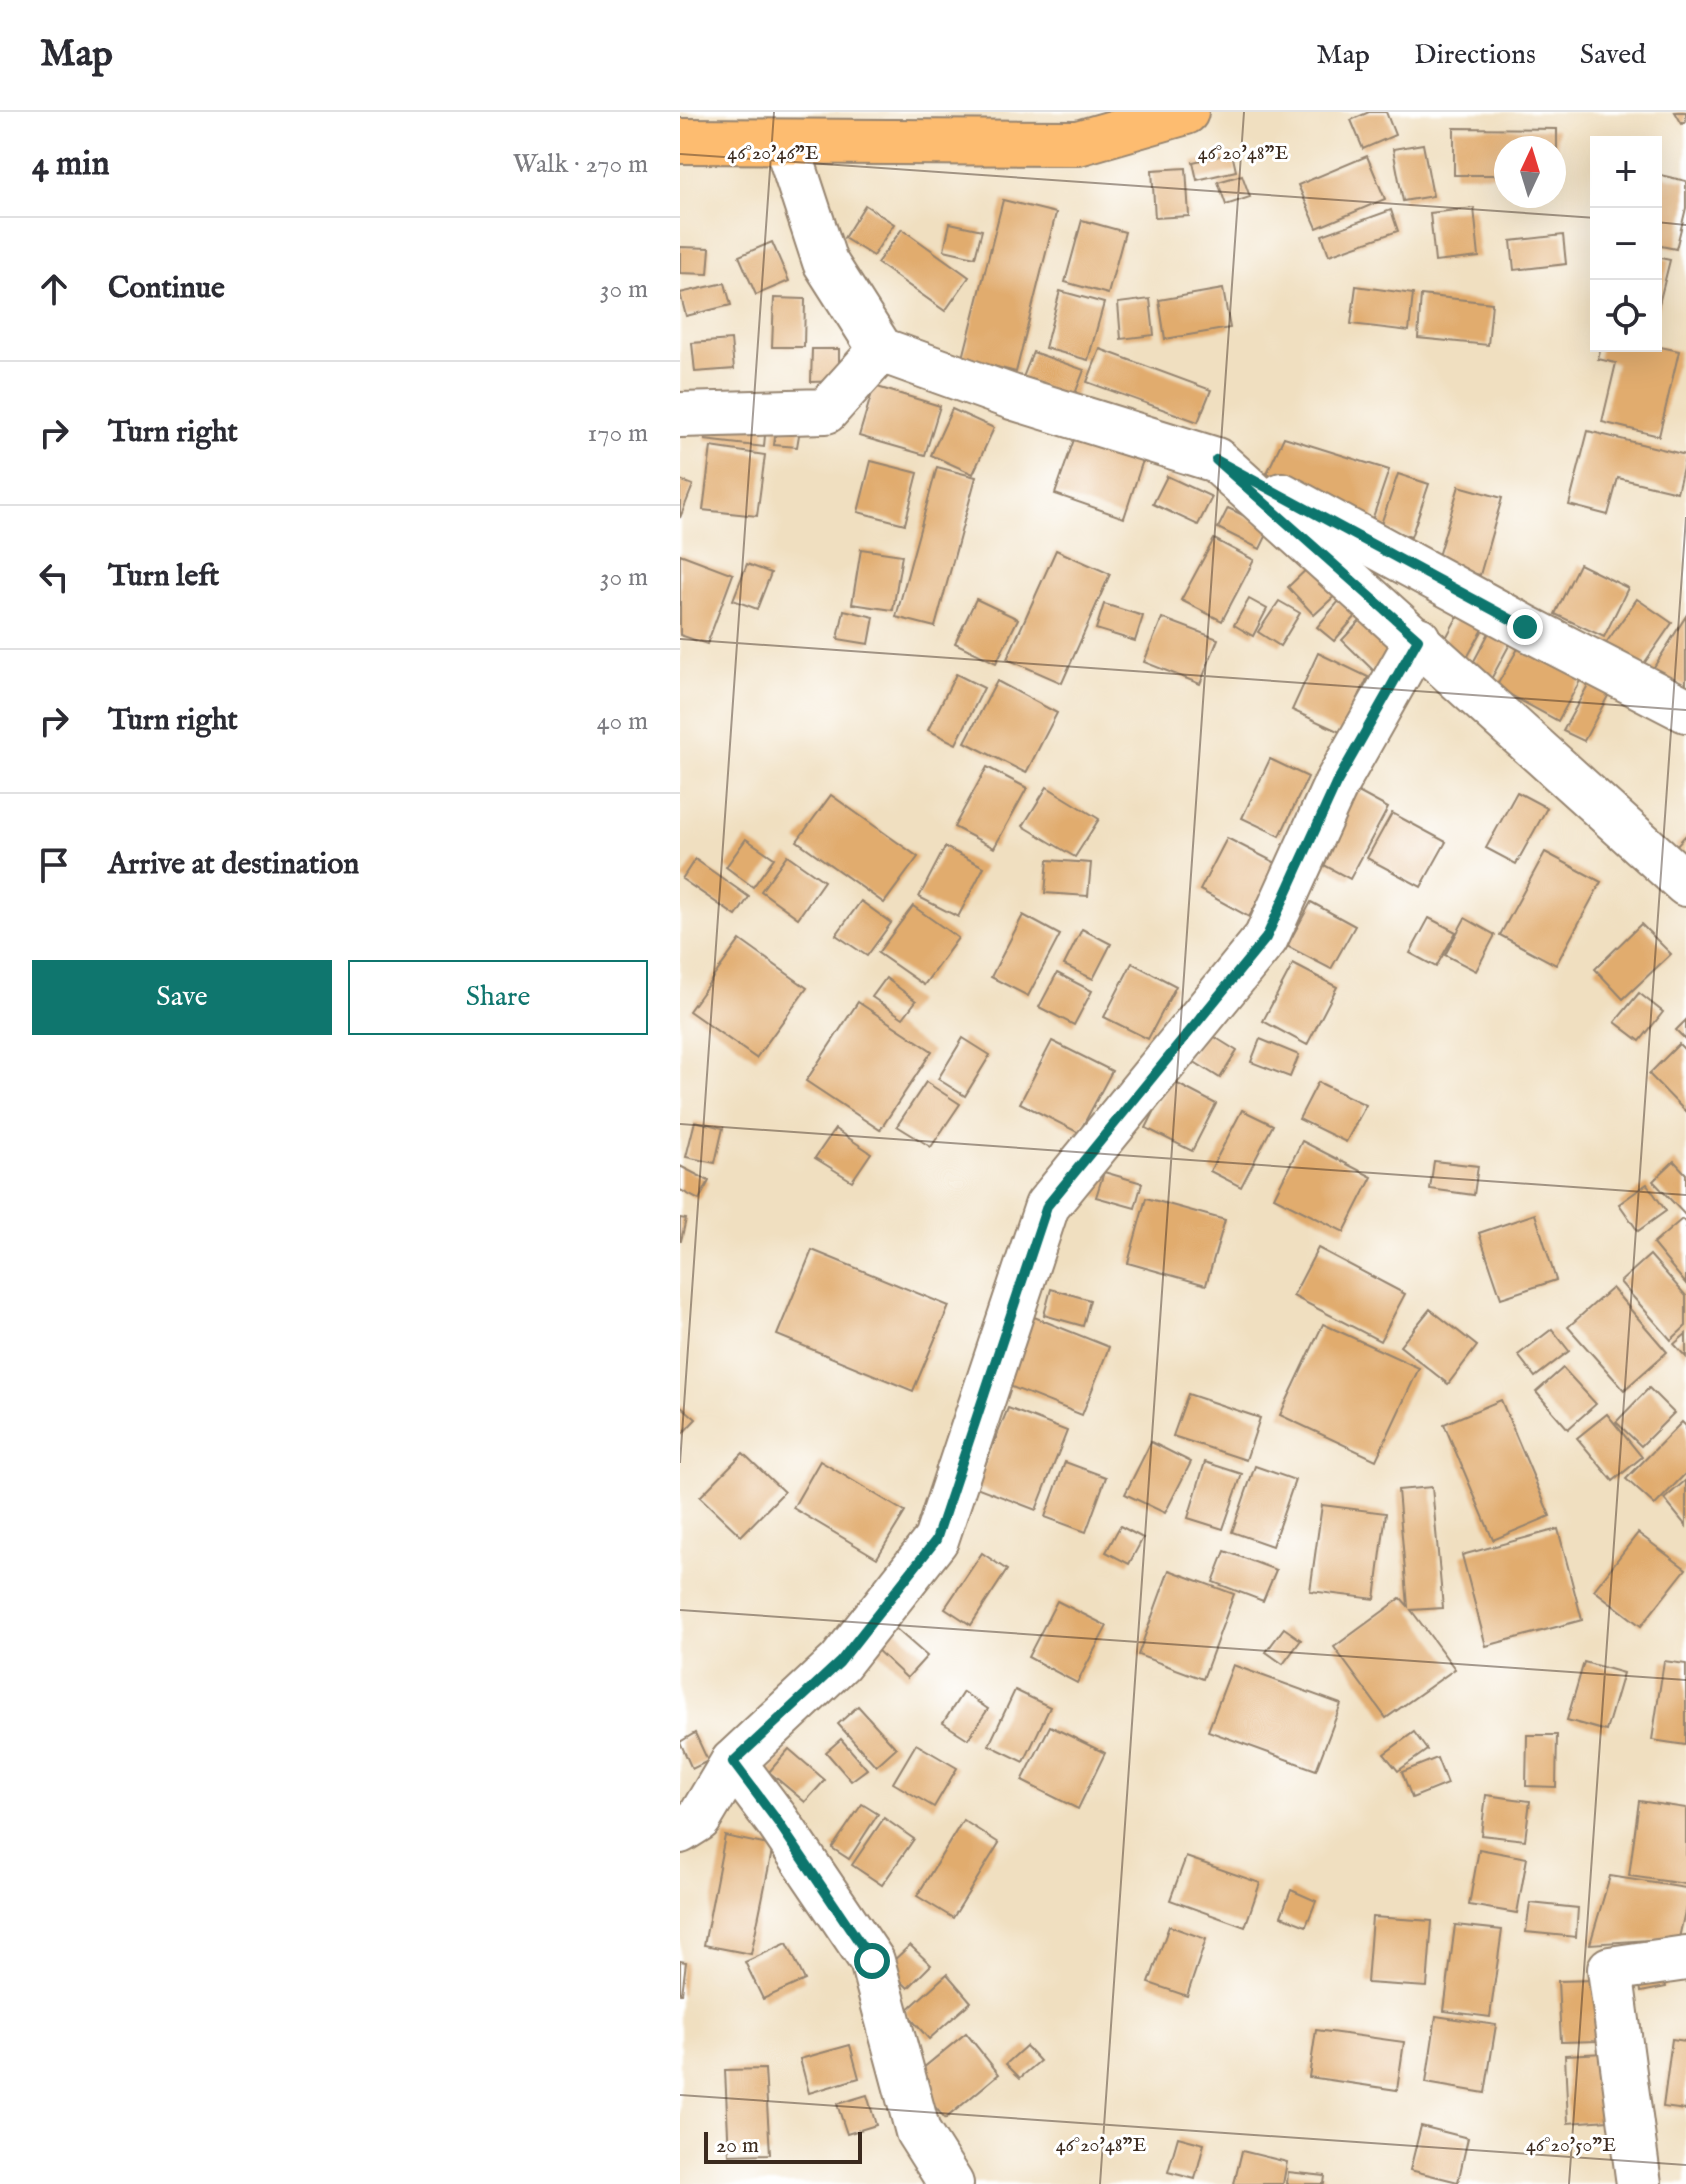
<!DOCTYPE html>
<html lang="en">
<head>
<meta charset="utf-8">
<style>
	:root { --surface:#fff; --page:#f2f2f3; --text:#2b2b33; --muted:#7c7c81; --line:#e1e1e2; --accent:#0f766e }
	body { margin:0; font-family:"IM FELL English",serif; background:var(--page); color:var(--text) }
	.controls { position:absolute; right:24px; top:24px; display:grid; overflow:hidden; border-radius:0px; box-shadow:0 8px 32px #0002 }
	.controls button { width:72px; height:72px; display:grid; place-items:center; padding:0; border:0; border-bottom:2px solid var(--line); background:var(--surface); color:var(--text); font:40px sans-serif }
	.compass { position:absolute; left:814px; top:24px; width:72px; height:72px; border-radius:50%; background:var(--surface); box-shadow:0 8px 32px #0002; rotate:4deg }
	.scale { position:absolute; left:24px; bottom:20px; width:158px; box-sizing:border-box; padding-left:8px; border:4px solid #3b2a1e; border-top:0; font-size:22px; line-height:28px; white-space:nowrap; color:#3b2a1e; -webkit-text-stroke:6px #fff; paint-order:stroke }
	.stop { position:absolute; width:24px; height:24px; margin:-18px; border:6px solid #0f766e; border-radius:50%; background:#fff }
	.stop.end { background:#0f766e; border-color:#fff; box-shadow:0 2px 8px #0008 }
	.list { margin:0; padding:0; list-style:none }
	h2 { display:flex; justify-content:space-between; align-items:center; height:104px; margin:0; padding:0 32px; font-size:34px }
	h2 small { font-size:26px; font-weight:400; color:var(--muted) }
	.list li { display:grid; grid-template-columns:52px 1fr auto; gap:24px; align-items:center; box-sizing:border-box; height:144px; padding:0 32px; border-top:2px solid var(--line) }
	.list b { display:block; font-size:30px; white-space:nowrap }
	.list em { font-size:26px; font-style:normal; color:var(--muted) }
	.actions { display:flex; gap:16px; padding:24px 32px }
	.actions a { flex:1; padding:18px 0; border:2px solid var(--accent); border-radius:0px; text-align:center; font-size:28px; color:var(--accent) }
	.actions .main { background:var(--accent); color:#fff }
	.icon { flex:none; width:44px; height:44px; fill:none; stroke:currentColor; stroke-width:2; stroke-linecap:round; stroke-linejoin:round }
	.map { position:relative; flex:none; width:1006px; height:2072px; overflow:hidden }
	header { display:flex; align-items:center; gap:48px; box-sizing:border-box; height:112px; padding:0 40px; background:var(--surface); border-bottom:2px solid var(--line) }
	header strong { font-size:38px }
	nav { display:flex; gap:44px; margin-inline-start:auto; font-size:28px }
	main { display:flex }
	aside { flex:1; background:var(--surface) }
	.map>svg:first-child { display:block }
	.building { fill:#e1ac6e }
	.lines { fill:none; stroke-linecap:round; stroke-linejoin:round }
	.minor-casing { stroke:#96846f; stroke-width:48 }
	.major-casing { stroke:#96846f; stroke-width:48 }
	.minor { stroke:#fff; stroke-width:44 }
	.major { stroke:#fdbc6f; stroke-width:44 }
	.route { stroke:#0f766e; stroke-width:10 }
	.ticks { fill:none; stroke:#3b2a1e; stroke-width:2; stroke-opacity:0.45 }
	.ticks-label { font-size:20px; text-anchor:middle; fill:#3b2a1e; stroke:#fff; stroke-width:6; stroke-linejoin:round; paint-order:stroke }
</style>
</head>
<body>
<header>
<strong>Map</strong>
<nav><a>Map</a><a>Directions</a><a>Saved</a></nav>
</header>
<main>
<aside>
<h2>4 min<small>Walk · 270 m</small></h2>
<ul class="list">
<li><svg class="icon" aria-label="ahead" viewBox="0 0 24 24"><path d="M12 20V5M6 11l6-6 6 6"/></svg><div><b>Continue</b></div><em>30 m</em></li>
<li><svg class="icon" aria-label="right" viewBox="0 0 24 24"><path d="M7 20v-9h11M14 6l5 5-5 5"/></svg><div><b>Turn right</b></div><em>170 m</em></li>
<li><svg class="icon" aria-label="left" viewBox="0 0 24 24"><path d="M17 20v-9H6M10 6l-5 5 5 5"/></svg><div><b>Turn left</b></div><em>30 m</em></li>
<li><svg class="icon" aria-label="right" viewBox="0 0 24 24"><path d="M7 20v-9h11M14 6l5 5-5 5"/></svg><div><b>Turn right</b></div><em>40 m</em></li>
<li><svg class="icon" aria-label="arrive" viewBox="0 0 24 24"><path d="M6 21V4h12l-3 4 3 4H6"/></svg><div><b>Arrive at destination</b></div></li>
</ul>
<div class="actions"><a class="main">Save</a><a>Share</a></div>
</aside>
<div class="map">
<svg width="1006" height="2072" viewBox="0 0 1006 2072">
	<rect width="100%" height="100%" fill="#fff"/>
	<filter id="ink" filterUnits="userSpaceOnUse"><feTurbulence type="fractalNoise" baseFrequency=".0125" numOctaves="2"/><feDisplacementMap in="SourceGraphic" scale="16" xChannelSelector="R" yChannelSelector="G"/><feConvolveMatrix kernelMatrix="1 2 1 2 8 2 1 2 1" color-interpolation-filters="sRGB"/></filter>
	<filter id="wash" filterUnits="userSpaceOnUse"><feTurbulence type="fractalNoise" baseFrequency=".006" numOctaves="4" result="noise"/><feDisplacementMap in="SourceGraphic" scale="32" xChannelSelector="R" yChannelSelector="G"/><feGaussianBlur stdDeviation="1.8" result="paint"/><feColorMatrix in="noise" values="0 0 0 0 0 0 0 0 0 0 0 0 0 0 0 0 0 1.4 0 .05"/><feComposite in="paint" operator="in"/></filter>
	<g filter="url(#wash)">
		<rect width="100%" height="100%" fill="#f0dfc0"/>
		<g id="blocks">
			<g class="building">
				<path d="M689 0H706L715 23 683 37 671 8Z"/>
				<path d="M995 0H1006V10L1002 12Z"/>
				<path d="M774 16 877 17V57H874V36H826V63H774Z"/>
				<path d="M743 32 753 84 723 89 713 37Z"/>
				<path d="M552 41 556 59 517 68 513 50Z"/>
				<path d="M687 44 705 87 637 116 618 73Z"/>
				<path d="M506 56 509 104 475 106 472 58Z"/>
				<path d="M976 62 1006 69V96L996 137 976 133Z"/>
				<path d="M562 63 570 85 546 93 538 70Z"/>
				<path d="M323 88 376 101 336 260 283 246Z"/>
				<path d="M185 93 214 112 193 144 164 126Z"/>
				<path d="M794 96 799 145 755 150 750 101Z"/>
				<path d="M711 98 718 119 649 143 642 123Z"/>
				<path d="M402 108 445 120 428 182 385 170Z"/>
				<path d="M270 111 302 118 295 145 264 138Z"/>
				<path d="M222 117 289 165 265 199 197 151Z"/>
				<path d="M883 123 886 152 834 158 831 129Z"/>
				<path d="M92 130 109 169 76 183 59 144Z"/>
				<path d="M0 135 30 136 28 162 0 161Z"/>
				<path d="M976 145 990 148 977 200H976Z"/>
				<path d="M45 171 51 193 6 204 0 181Z"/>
				<path d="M676 174 733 182 729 219 671 212Z"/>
				<path d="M543 177 550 216 485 227 479 188Z"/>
				<path d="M380 179 424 191 408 248 365 236Z"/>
				<path d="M741 183 812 191 808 233 738 226Z"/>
				<path d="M94 186 125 187 124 235H92Z"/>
				<path d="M470 187 474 223 441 227 438 191Z"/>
				<path d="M51 228 54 257 15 260 12 231Z"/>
				<path d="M921 234H976L999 239 979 324 922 310 936 251 918 247Z"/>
				<path d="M132 237H159V269L131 270Z"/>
				<path d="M420 237 531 278 518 310 407 270Z"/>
				<path d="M353 240 404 258 393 287 342 268Z"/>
				<path d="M194 274 260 294 245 343 179 324Z"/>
				<path d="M272 297 314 316 293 362 251 343Z"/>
				<path d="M27 304 86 311 84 335 25 328Z"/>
				<path d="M97 308 121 311 117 335 94 333Z"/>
				<path d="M397 319 465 342 444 406 375 382Z"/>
				<path d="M908 319 1006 343 997 380 938 366 928 403 889 393Z"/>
				<path d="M604 325 709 358 689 417 587 361Z"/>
				<path d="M31 335 85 343 77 404 23 398Z"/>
				<path d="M191 349 238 361 225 412 178 400Z"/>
				<path d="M257 355 296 365 255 515 216 505Z"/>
				<path d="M718 362 749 372 731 425 700 415Z"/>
				<path d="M487 364 532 385 518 413 473 392Z"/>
				<path d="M0 368 13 373 0 406Z"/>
				<path d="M779 374 822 386 800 463 756 451Z"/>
				<path d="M548 396 590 416 580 437 538 416Z"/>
				<path d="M534 427 574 448 542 509 501 488Z"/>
				<path d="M181 437 222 443 213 498 172 492Z"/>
				<path d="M376 438 430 462 382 571 327 547Z"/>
				<path d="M0 442 53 462 27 532 0 523Z"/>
				<path d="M633 451 660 479 634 503 608 475Z"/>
				<path d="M67 452 91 461 77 497 53 488Z"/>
				<path d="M899 452 948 476 924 525 875 502Z"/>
				<path d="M296 487 338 507 316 551 275 531Z"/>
				<path d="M569 487 587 497 573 524 554 513Z"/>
				<path d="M957 487 992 511 956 563 921 538Z"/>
				<path d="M599 489 620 501 600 534 578 520Z"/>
				<path d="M659 489 676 504 654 529 637 515Z"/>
				<path d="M424 492 463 504 455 529 416 517Z"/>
				<path d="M164 498 194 505 189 532 158 527Z"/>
				<path d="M781 498 806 512 784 551 760 537Z"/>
				<path d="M1006 504V574L969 563Z"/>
				<path d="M482 506 538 527 520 572 464 550Z"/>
				<path d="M681 508 718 542 698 563 662 528Z"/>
				<path d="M810 519 831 530 809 571 788 560Z"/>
				<path d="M840 533 901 567 878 609 816 575Z"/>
				<path d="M638 541 688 565 662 621 612 598Z"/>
				<path d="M276 562 304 576 276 632 248 618Z"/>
				<path d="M317 569 377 601 346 661 285 630Z"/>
				<path d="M909 571 929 582 904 629 883 619Z"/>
				<path d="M590 647 628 665 600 724 562 706Z"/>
				<path d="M307 655 347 676 314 736 274 715Z"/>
				<path d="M367 675 419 707 395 745 343 714Z"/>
				<path d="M669 675 708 696 670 767 631 746Z"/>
				<path d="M837 680 867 696 836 752 806 736Z"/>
				<path d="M151 683 238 745 204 791 117 729Z"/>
				<path d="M712 701 766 730 741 775 687 746Z"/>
				<path d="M1006 723V746L995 735Z"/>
				<path d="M547 726 598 752 569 805 520 778Z"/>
				<path d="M66 727 94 746 73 775 46 755Z"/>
				<path d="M265 735 304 755 278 805 239 785Z"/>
				<path d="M865 740 921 770 876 853 820 823Z"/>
				<path d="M107 743 144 769 118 806 81 779Z"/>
				<path d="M15 747 69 785 56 804 2 767Z"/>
				<path d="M368 748 411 751 408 784 365 781Z"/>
				<path d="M181 789 211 811 187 844 156 823Z"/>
				<path d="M631 790 675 814 651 857 607 834Z"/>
				<path d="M233 794 278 826 244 873 198 841Z"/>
				<path d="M343 803 380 823 348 884 311 865Z"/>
				<path d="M749 806 776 820 756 855 730 841Z"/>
				<path d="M785 806 815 823 796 859 765 843Z"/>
				<path d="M961 812 991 842 943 887 915 857Z"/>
				<path d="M402 817 431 832 413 867 384 853Z"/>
				<path d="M60 828 127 876 76 946 9 899Z"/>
				<path d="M452 851 496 874 468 927 424 905Z"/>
				<path d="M613 852 657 875 627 933 583 909Z"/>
				<path d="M377 861 412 879 394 913 359 895Z"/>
				<path d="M206 866 236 889 223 906 192 885Z"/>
				<path d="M959 881 983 900 960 929 935 910Z"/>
				<path d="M178 890 252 939 200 1018 126 969Z"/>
				<path d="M1006 908V928L996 918Z"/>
				<path d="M525 919 557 939 540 966 508 946Z"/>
				<path d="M283 926 310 943 285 984 258 967Z"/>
				<path d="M580 927 619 943 610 965 571 950Z"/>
				<path d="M372 929 432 959 399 1021 340 991Z"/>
				<path d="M999 932 1006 939V1000L969 962Z"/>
				<path d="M490 968 536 992 512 1039 466 1016Z"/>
				<path d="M246 970 280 992 251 1035 217 1014Z"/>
				<path d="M638 970 686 993 666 1030 619 1007Z"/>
				<path d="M562 998 593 1013 561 1075 530 1059Z"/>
				<path d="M15 1009 43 1016 35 1051 6 1045Z"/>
				<path d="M155 1017 191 1041 172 1069 135 1046Z"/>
				<path d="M622 1029 692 1065 664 1120 594 1085Z"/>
				<path d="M754 1049 798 1054 794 1083 750 1077Z"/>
				<path d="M994 1049 1006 1062V1104L973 1069Z"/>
				<path d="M0 1054 29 1069 19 1088 0 1078Z"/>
				<path d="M424 1060 462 1071 455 1096 416 1085Z"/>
				<path d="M967 1072 986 1099 958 1119 939 1092Z"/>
				<path d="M466 1086 545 1108 526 1173 448 1151Z"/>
				<path d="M855 1102 876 1168 821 1186 799 1121Z"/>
				<path d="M0 1106 6 1107 1 1129H0Z"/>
				<path d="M1002 1107 1006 1111V1172L973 1132Z"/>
				<path d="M638 1136 725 1182 700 1229 613 1184Z"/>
				<path d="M132 1138 269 1194 233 1279 97 1223Z"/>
				<path d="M970 1143 1006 1184V1214L991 1228 940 1170Z"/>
				<path d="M932 1176 987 1240 944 1278 888 1215Z"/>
				<path d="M371 1177 410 1188 403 1214 364 1203Z"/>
				<path d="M750 1197 797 1234 768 1272 720 1234Z"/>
				<path d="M349 1203 429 1235 402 1303 322 1271Z"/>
				<path d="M643 1212 739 1256 696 1348 600 1303Z"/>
				<path d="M872 1217 889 1239 855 1265 838 1243Z"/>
				<path d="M1006 1222V1245L994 1232Z"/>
				<path d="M883 1256 916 1292 888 1317 856 1280Z"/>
				<path d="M969 1276 994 1301 961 1334 936 1310Z"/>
				<path d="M508 1282 580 1306 566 1348 493 1324Z"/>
				<path d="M821 1288 870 1404 813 1428 764 1312Z"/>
				<path d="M0 1293 16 1307 0 1324Z"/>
				<path d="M328 1296 387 1319 356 1398 296 1375Z"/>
				<path d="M927 1302 962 1345 933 1369 897 1326Z"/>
				<path d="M1002 1310 1006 1314V1361L975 1393 946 1367Z"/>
				<path d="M471 1330 511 1350 485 1401 445 1382Z"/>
				<path d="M63 1341 104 1380 61 1424 20 1385Z"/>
				<path d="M140 1349 225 1400 197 1446 113 1396Z"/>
				<path d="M385 1350 426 1365 406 1420 365 1405Z"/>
				<path d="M525 1350 562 1362 543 1417 508 1406Z"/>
				<path d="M575 1354 615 1368 592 1434 552 1420Z"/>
				<path d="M1006 1368V1414L984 1387Z"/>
				<path d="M752 1375 763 1496 731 1498 775 1557 706 1606 654 1535 721 1486 728 1494 718 1378Z"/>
				<path d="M642 1393 706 1401 695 1487 630 1479Z"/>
				<path d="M440 1414 463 1426 449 1452 426 1440Z"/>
				<path d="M878 1417 902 1508 806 1534 782 1443Z"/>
				<path d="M958 1421 1006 1457 961 1514 914 1478Z"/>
				<path d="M545 1439 596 1458 583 1489 533 1470Z"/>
				<path d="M302 1441 327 1458 291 1513 265 1496Z"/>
				<path d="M489 1458 554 1482 523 1567 458 1543Z"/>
				<path d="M377 1489 427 1514 397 1571 348 1545Z"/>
				<path d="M215 1516 247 1544 227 1566 196 1537Z"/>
				<path d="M604 1516 621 1528 603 1552 586 1540Z"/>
				<path d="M984 1549 1006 1552V1633L972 1628Z"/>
				<path d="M904 1550 943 1561 926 1619 887 1608Z"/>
				<path d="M553 1553 661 1592 636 1658 528 1619Z"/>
				<path d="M335 1578 370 1595 344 1650 309 1633Z"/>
				<path d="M283 1580 308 1597 288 1627 263 1611Z"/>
				<path d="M178 1594 216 1636 196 1654 158 1612Z"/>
				<path d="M370 1614 425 1641 398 1697 342 1669Z"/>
				<path d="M734 1620 747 1638 718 1659 704 1642Z"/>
				<path d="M15 1621 28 1649 12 1657 0 1630Z"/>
				<path d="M847 1623H877L876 1675 846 1674Z"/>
				<path d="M161 1627 187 1657 171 1669 146 1640Z"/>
				<path d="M236 1632 277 1656 254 1695 213 1671Z"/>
				<path d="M109 1637 145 1668 125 1690 89 1660Z"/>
				<path d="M757 1646 767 1672 732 1686 722 1660Z"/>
				<path d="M806 1683 850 1689 845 1728 801 1723Z"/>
				<path d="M959 1689 1006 1696V1772L949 1764Z"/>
				<path d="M182 1692 198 1702 169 1747 152 1736Z"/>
				<path d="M204 1706 234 1727 202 1773 172 1753Z"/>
				<path d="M283 1708 319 1731 273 1806 237 1784Z"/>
				<path d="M45 1724 93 1734 71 1842 24 1833Z"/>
				<path d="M799 1737 847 1746 837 1801 789 1793Z"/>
				<path d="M506 1745 580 1771 565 1815 490 1788Z"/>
				<path d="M930 1764 1006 1776V1795L999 1826 910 1832Z"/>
				<path d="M611 1778 636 1789 626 1814 601 1804Z"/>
				<path d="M850 1791 898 1796 896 1825 846 1820Z"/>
				<path d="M692 1805 752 1809 747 1875 687 1871Z"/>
				<path d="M775 1813 822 1818 810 1905 764 1899Z"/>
				<path d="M489 1814 526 1827 507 1884 469 1871Z"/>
				<path d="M107 1831 125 1868 83 1887 65 1850Z"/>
				<path d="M230 1833 251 1853 228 1876 207 1855Z"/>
				<path d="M0 1849 6 1850 2 1882H0Z"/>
				<path d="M982 1855 986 1875 961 1880 958 1859Z"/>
				<path d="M267 1862 291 1890 249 1927 225 1900Z"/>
				<path d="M916 1868 918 1929 881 1930 878 1869Z"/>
				<path d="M756 1904 816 1913 805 1981 746 1971Z"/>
				<path d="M636 1918 724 1930 717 1978 629 1965Z"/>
				<path d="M286 1921 319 1962 265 2007 231 1966Z"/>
				<path d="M992 1927 1006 1929V1998L983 1995Z"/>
				<path d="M170 1933 179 1966 129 1981 120 1947Z"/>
				<path d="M346 1934 360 1949 340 1966 326 1952Z"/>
				<path d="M925 1941 928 2008 888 2011 885 1943Z"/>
				<path d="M85 1957 90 2042 49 2043 45 1958Z"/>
				<path d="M187 1983 196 2013 167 2022 157 1992Z"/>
				<path d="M741 2014 788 2026 778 2070 730 2058Z"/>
				<path d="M498 2025 524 2032 515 2067 488 2060Z"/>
				<path d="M562 2039 607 2050 603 2072H554Z"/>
				<path d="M608 2060 645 2064 644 2072H607Z"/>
			</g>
		</g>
	</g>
	<g filter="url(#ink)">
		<use href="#blocks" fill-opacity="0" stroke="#96846f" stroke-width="2"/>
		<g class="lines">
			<defs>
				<g id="minor">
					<path d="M106 31 145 150 201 238 332 285 536 348 1006 772"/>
					<path d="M0 303 146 299 201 238"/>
					<path d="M602 383 845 515 1006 598"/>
					<path d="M53 1650 98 1710 192 1849 238 2020 271 2072"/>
					<path d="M0 1719 19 1707 53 1650 160 1550 256 1428 367 1094 586 826 656 672 738 527"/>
					<path d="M959 2072 930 1857 1006 1846"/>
				</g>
				<path id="major" d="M0 29 398 31 506 0"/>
			</defs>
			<use href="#minor" class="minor-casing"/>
			<use href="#major" class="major-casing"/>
			<use href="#minor" class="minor"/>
			<use href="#major" class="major"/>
		</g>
	</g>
	<g class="lines" filter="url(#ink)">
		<path class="route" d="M192 1849 98 1710 53 1650 160 1550 256 1428 367 1094 586 826 656 672 738 527 536 348 845 515"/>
	</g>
	<path class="ticks" d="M0 42 916 106M976 110 1006 113M0 527 1006 598M0 1012 1006 1083M0 1351 94 0M0 1498 1006 1568M0 1983 1006 2053M420 2072 564 0M889 2072 1006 405"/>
	<g class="ticks-label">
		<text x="93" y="47">46°20'46"E</text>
		<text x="563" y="47">46°20'48"E</text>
		<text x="421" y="2039">46°20'48"E</text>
		<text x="891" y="2039">46°20'50"E</text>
	</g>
</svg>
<div class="controls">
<button>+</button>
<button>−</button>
<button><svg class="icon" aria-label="locate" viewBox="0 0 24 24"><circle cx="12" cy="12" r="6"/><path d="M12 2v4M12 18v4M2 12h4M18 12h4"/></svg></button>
</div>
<svg class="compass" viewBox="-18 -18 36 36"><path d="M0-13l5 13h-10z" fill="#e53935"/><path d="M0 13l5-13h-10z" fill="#7c7c81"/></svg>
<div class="scale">20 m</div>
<div class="stop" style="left:192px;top:1849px"></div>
<div class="stop end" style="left:845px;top:515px"></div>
</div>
</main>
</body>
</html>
